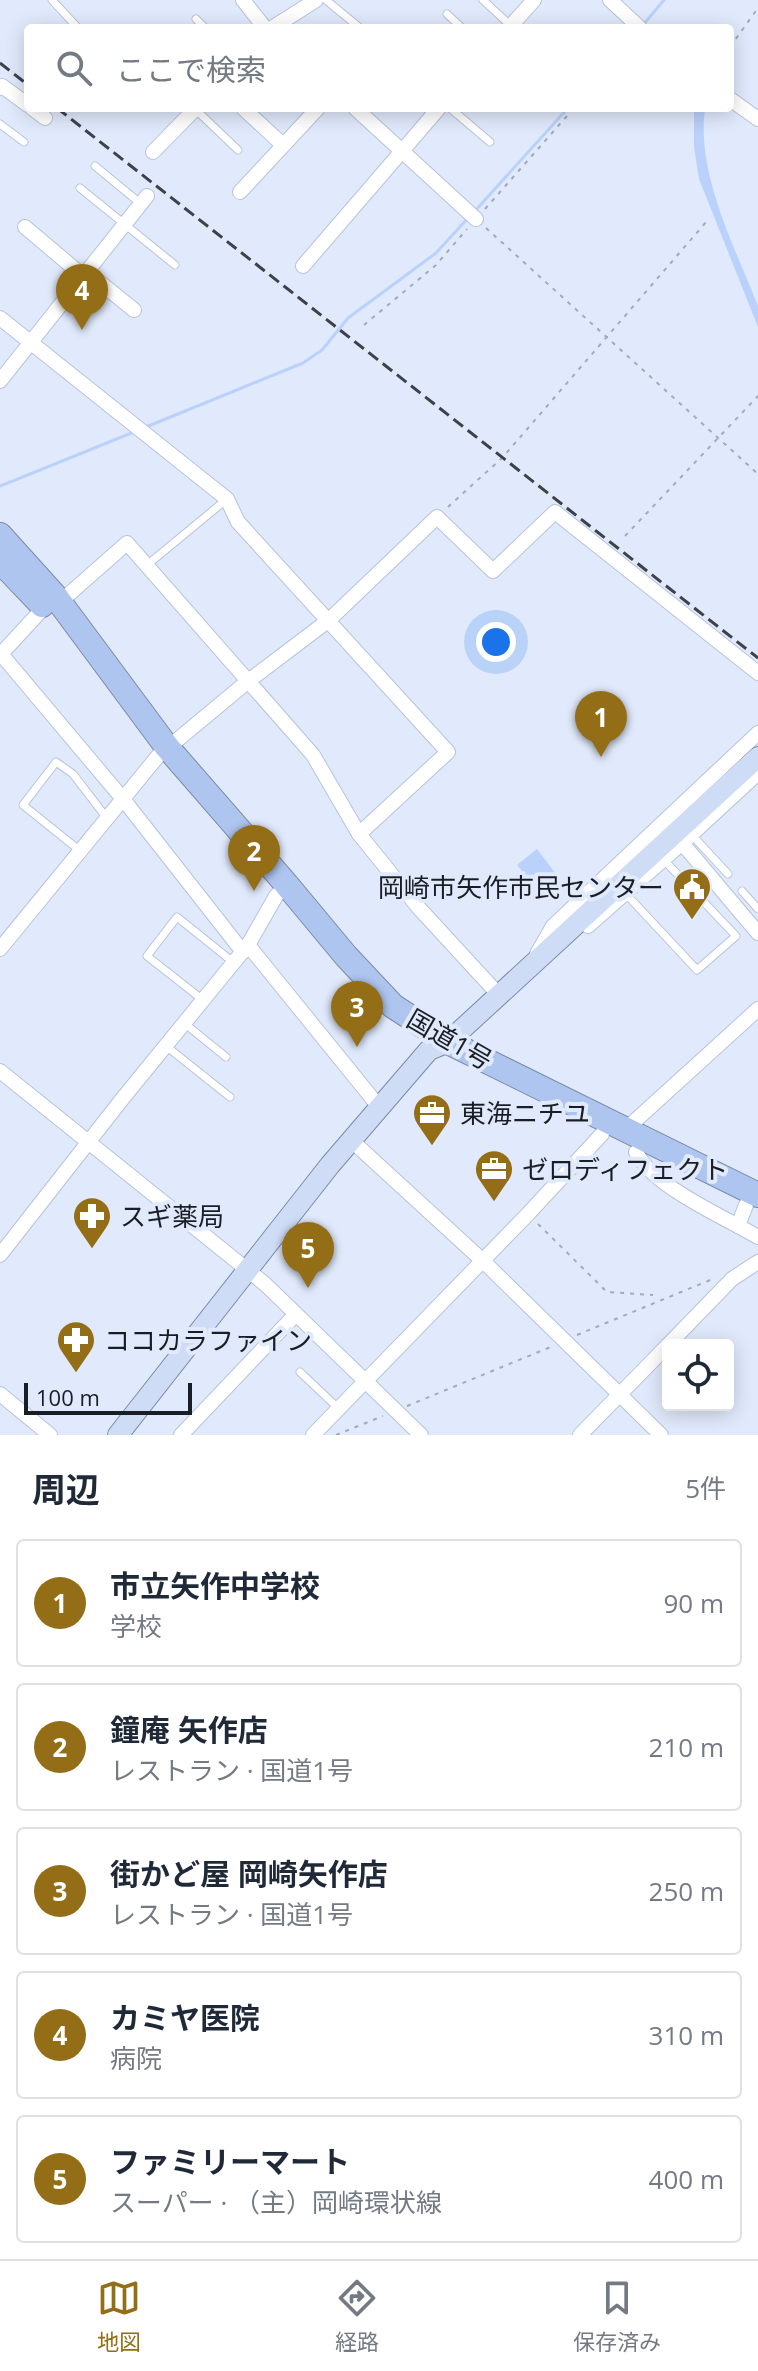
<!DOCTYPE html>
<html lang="ja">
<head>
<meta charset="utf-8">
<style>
	:root { --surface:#fff; --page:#f2f2f3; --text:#1f2937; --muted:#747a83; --line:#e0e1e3; --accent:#936e16 }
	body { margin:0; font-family:"Open Sans","Noto Sans JP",sans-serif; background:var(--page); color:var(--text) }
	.controls { position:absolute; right:24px; bottom:24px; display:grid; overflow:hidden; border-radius:8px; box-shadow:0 4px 20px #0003 }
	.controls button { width:72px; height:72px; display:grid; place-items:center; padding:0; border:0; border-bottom:2px solid var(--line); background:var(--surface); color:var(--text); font:40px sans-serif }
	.scale { position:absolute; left:24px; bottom:20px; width:168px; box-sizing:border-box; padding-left:8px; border:4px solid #191d25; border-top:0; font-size:22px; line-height:28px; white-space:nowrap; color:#191d25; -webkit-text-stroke:6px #e1eafc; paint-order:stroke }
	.you { position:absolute; left:496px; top:642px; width:28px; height:28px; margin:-20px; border:6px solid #fff; border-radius:50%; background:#1a73e8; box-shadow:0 0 0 12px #1a73e833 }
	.badge { display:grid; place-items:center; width:52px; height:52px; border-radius:50%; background:var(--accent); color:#fff; font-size:26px; font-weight:700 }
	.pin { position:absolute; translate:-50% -66px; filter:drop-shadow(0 2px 4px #0008) }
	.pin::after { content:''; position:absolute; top:42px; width:28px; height:24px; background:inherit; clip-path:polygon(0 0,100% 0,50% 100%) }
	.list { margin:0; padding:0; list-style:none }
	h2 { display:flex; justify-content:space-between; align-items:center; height:104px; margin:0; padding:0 32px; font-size:34px }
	h2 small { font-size:26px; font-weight:400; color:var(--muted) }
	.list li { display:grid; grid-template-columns:52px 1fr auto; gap:24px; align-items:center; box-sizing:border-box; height:128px; margin:0 16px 16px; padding:0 16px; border:2px solid var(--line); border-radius:8px }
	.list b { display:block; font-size:30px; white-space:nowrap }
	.list p { margin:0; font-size:26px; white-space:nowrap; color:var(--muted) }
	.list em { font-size:26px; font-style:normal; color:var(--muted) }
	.icon { flex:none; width:44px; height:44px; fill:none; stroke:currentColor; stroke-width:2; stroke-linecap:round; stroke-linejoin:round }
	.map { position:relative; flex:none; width:758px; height:1435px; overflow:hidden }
	.search { position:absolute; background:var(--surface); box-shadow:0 4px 20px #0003; left:24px; right:24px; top:24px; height:88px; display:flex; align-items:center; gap:20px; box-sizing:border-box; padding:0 28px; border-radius:8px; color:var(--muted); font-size:30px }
	.sheet { height:824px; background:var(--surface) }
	nav { display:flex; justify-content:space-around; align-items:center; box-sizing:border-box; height:112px; border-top:2px solid var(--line); background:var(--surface); font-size:22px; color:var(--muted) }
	nav a { display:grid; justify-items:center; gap:4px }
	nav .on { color:var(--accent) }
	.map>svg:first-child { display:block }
	.water { fill:#bad1fc }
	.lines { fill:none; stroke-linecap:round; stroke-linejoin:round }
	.stream { stroke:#bad1fc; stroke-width:3 }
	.lane-casing { stroke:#b7c3d8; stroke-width:9 }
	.street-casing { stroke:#b7c3d8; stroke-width:16 }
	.primary-casing { stroke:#7a8aa9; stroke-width:22 }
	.highway-casing { stroke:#7a8aa9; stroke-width:26 }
	.path { stroke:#a3abba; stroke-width:2; stroke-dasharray:4 6; stroke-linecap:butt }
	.lane { stroke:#fff; stroke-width:7 }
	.street { stroke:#fff; stroke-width:14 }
	.primary { stroke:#cedcf6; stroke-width:20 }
	.highway { stroke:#aec5f0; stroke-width:24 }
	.rail { stroke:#3c414b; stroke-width:3; stroke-dasharray:12 6; stroke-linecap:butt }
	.labels { text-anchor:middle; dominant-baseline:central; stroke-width:8; stroke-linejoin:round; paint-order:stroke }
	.poi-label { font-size:26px; fill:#191d25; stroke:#e1eafc; text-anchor:start }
	.street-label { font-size:26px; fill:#191d25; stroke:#e1eafc }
</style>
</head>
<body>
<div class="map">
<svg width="758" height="1435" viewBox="0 0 758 1435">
	<rect width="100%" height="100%" fill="#e1eafc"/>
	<g class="water">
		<path d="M694 108H705C696 173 734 245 758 306V327L699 179 694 147Z"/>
		<path d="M537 849 562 882 542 897 517 865Z"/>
	</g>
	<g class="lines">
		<g class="stream">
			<path d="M643 25 664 0"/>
			<path d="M474 212 568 108"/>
			<path d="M146 427 303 363 322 350 348 318 436 253 468 218"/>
			<path d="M0 486 134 432"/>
		</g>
		<defs>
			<g id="lane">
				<path d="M52 0 78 28"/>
				<path d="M326 0 360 28"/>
				<path d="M483 0 511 26"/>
				<path d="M447 14 462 28"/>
				<path d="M196 19 205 28"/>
				<path d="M194 108 238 150"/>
				<path d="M450 108 490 142"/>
				<path d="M0 124 24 142"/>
				<path d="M95 166 140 203"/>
				<path d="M80 188 175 265"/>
				<path d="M147 565 227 499"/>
				<path d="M691 834 728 874"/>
				<path d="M79 850 23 805 56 762 73 774 106 817"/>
				<path d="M742 891 758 909"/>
				<path d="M626 894 697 970 736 936 663 859"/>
				<path d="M203 1000 147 956 177 917 233 962"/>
				<path d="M184 1023 226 1057"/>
				<path d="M166 1046 230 1097"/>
				<path d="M300 1372 338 1408"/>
			</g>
			<g id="street">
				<path d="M243 0 265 28"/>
				<path d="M610 0 640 28"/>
				<path d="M272 28 316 0"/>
				<path d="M509 28 534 0"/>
				<path d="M0 88 2 86 28 105"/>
				<path d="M730 99 758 119"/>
				<path d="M32 108 45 118"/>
				<path d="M243 108 283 145"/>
				<path d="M355 108 476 219"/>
				<path d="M153 152 196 108"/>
				<path d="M240 192 318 108"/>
				<path d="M25 227 83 276"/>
				<path d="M303 266 439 108"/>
				<path d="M87 272 134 310"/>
				<path d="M0 318 227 499 238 522 448 752 359 834"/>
				<path d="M0 381 147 196"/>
				<path d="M60 602 127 543 313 755 359 834 418 907 499 995"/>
				<path d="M1 654 123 799 243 952"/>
				<path d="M0 655 49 602"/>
				<path d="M682 843 758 773"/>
				<path d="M588 926 682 843 758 933"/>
				<path d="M248 945 380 1108"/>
				<path d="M0 949 158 756 247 682 329 620 437 517 493 571 555 512 758 673"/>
				<path d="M537 954 553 926 758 733"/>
				<path d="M0 1071 265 1284 421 1435"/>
				<path d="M625 1130 758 1009"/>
				<path d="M351 1140 483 1261 661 1435"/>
				<path d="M636 1152C652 1186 724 1217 758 1237"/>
				<path d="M738 1226 746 1205"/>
				<path d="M0 1255 123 1098 248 945 276 896 287 885"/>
				<path d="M668 1345 732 1279 758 1262"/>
				<path d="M0 1394 50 1435"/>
				<path d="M181 1435 295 1315"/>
				<path d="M313 1435 528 1214 602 1134"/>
				<path d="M580 1435 668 1345"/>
			</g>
			<path id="primary" d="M118 1435 330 1165 429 1050 448 1042 758 757"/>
			<g id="highway">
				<path d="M0 535 55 596 167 747 287 885 346 956 393 1006 448 1042 758 1195"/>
				<path d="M0 561 42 605"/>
			</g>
		</defs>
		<use href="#lane" class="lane-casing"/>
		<use href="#street" class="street-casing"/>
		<use href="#primary" class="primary-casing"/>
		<use href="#highway" class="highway-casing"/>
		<g class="path">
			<path d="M730 47 758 8"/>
			<path d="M485 209 574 108"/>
			<path d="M486 228 758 474"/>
			<path d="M364 325 436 265 467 229"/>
			<path d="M448 507 503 457 707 221"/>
			<path d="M625 536 758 396"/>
			<path d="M538 1224 607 1292 653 1295"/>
			<path d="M577 1335 715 1278"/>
			<path d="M407 1406 553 1346"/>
			<path d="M336 1435 383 1416"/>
		</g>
		<use href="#lane" class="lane"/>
		<use href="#street" class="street"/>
		<use href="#primary" class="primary"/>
		<use href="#highway" class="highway"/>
		<g class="rail">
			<path d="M0 63 28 85"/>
			<path d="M57 108 758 658"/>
		</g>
	</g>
	<defs>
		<symbol id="civic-pin" viewBox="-11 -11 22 30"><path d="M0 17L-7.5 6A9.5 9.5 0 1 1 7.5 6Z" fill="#936e16" stroke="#e1eafc"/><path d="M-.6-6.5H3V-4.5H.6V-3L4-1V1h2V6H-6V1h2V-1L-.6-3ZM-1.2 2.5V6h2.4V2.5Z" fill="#fff"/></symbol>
		<symbol id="office-pin" viewBox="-11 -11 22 30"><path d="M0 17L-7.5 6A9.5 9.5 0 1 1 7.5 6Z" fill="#936e16" stroke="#e1eafc"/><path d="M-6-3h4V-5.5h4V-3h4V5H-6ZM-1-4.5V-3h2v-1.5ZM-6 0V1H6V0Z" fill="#fff"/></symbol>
		<symbol id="pharmacy-pin" viewBox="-11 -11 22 30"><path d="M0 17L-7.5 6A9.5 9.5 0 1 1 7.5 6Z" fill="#936e16" stroke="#e1eafc"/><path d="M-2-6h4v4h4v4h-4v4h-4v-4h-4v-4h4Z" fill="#fff"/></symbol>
	</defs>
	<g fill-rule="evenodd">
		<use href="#civic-pin" x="670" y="865" width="44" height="60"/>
		<use href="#office-pin" x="410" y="1091" width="44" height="60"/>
		<use href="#office-pin" x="472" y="1147" width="44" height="60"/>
		<use href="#pharmacy-pin" x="70" y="1194" width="44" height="60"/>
		<use href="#pharmacy-pin" x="54" y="1318" width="44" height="60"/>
	</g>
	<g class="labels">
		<g class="poi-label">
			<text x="664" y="887" text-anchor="end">岡崎市矢作市民センター</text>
			<text x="460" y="1113">東海ニチユ</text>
			<text x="522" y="1169">ゼロディフェクト</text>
			<text x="120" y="1216">スギ薬局</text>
			<text x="104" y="1340">ココカラファイン</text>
		</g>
		<g class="street-label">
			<text transform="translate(450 1039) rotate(30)">国道1号</text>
		</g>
	</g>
</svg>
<div class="controls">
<button><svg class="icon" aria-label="locate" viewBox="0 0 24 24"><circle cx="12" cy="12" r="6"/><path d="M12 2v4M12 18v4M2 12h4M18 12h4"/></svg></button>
</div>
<div class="scale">100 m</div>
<div class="you"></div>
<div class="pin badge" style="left:601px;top:757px">1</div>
<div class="pin badge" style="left:254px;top:891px">2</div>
<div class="pin badge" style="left:357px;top:1047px">3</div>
<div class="pin badge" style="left:82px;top:330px">4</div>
<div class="pin badge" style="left:308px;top:1288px">5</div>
<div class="search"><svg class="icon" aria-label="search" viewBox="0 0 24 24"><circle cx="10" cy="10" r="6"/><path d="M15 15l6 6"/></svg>ここで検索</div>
</div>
<section class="sheet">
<h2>周辺<small>5件</small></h2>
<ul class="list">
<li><span class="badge">1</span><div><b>市立矢作中学校</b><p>学校</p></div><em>90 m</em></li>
<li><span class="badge">2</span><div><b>鐘庵 矢作店</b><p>レストラン · 国道1号</p></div><em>210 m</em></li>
<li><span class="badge">3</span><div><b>街かど屋 岡崎矢作店</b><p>レストラン · 国道1号</p></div><em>250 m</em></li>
<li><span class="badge">4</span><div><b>カミヤ医院</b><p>病院</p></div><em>310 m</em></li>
<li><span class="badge">5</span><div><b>ファミリーマート</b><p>スーパー · （主）岡崎環状線</p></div><em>400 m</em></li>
</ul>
</section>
<nav>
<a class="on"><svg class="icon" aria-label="map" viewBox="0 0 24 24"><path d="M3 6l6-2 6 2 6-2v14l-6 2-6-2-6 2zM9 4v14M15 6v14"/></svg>地図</a>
<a><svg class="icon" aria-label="directions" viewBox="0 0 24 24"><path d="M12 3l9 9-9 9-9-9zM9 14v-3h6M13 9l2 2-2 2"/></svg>経路</a>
<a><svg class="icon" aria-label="saved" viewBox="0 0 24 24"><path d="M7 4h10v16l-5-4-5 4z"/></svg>保存済み</a>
</nav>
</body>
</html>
